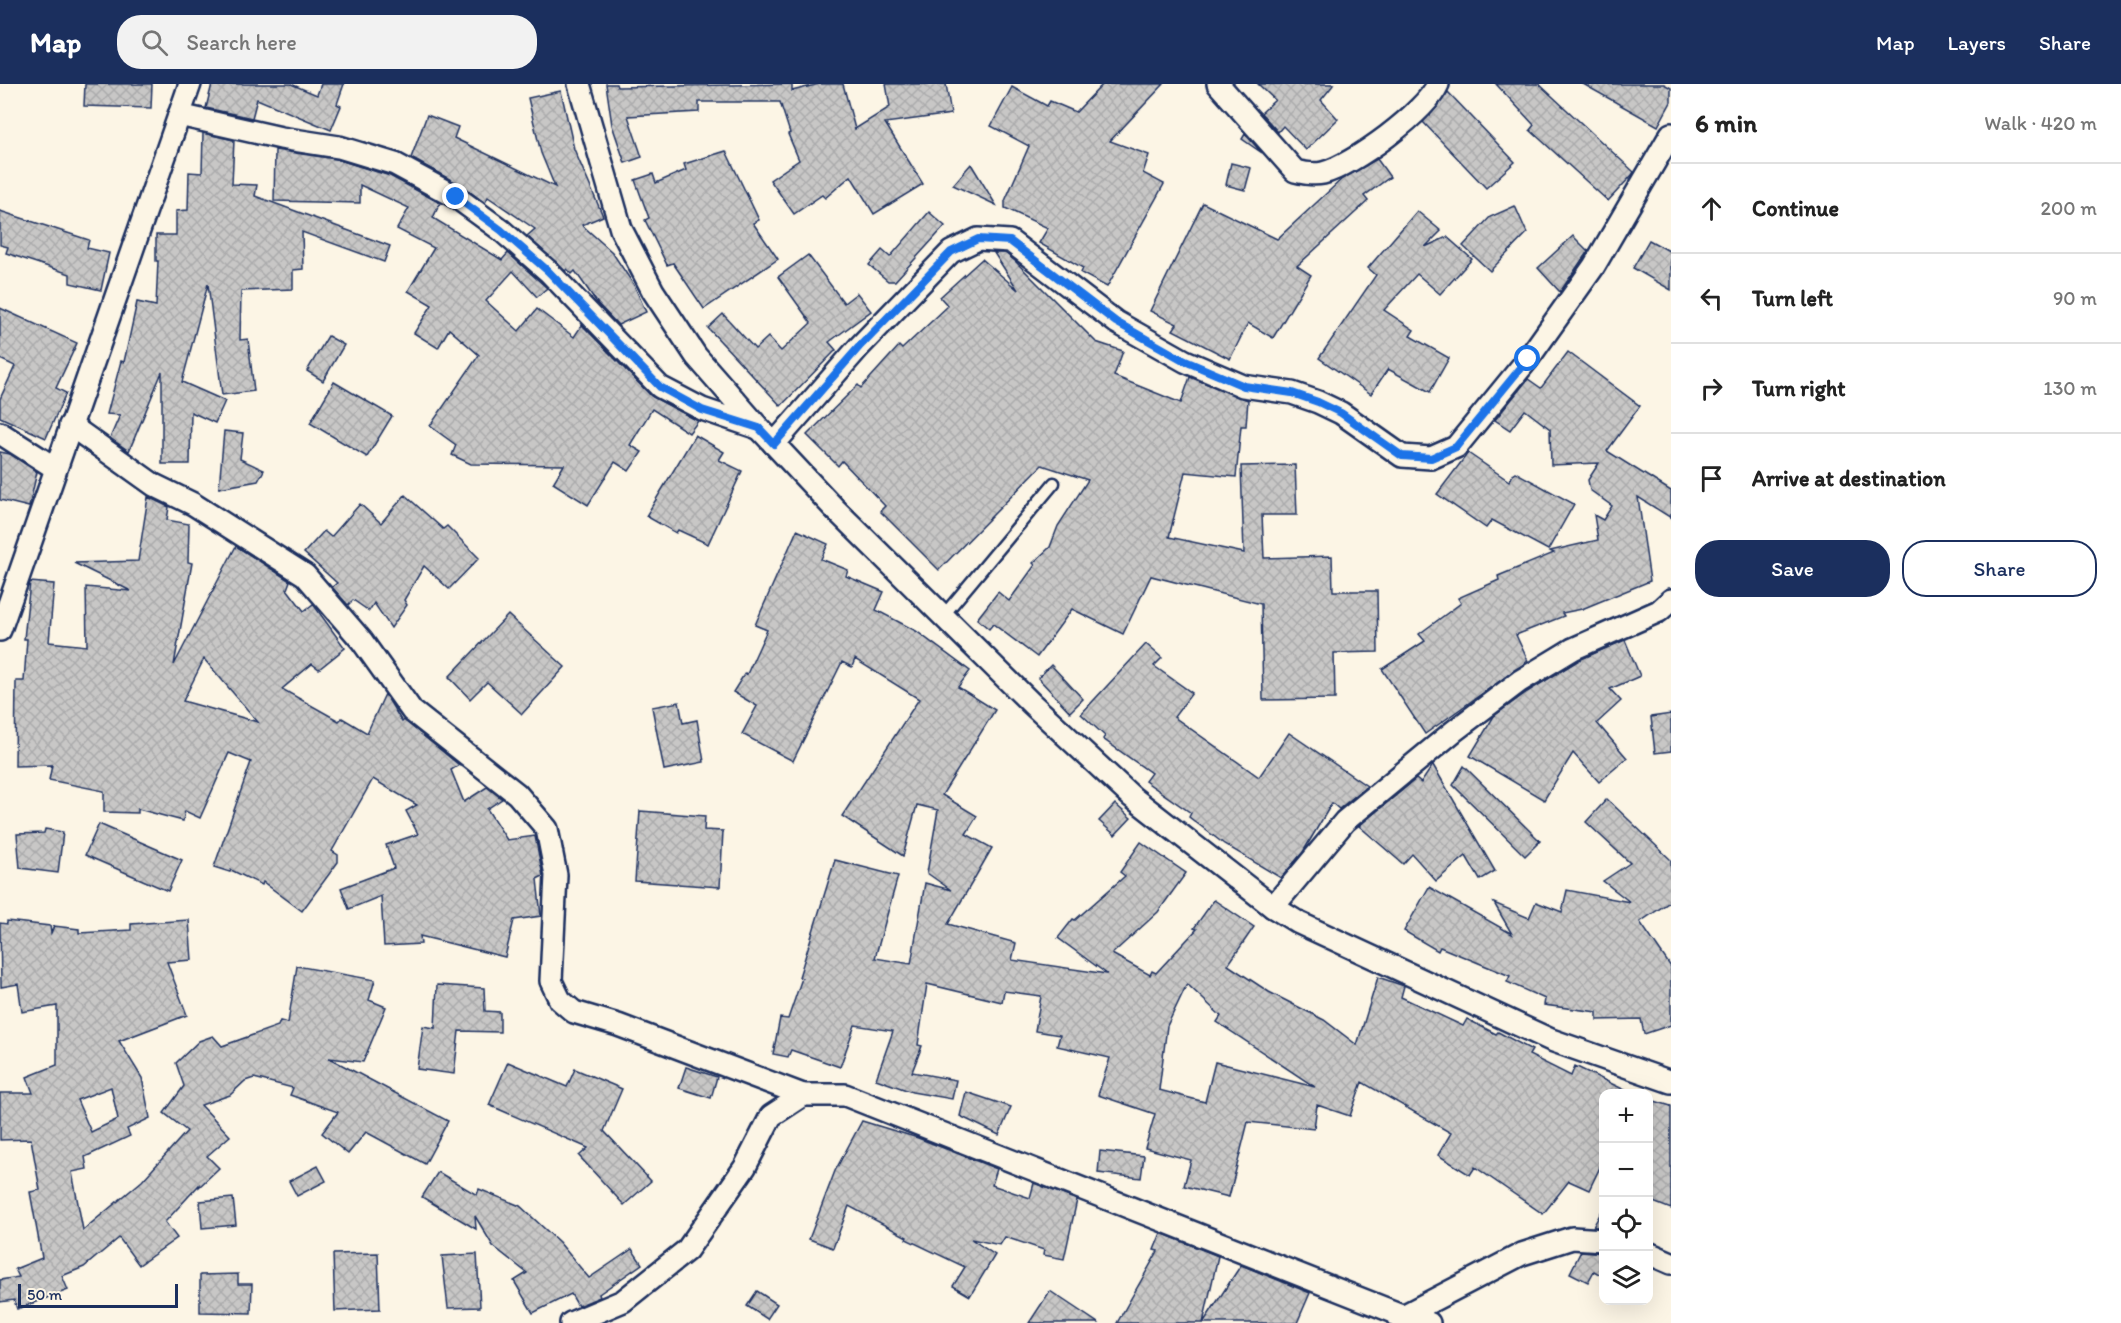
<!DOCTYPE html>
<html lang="en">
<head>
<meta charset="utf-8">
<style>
	:root { --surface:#fff; --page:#f2f2f2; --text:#222; --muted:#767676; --line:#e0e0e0; --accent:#1b2f5e }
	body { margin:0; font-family:Itim,sans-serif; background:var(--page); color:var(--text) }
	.controls { position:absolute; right:18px; bottom:18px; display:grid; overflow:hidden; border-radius:12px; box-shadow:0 6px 24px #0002 }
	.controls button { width:54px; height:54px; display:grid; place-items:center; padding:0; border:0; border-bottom:2px solid var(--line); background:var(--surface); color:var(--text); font:30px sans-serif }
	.scale { position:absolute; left:18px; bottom:15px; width:160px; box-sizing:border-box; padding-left:6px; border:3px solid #1b2f5e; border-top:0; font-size:16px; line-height:21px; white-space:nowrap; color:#1b2f5e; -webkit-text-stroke:4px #fcf5e5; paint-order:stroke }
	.stop { position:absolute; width:18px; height:18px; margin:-14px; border:4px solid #1a73e8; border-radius:50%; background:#fff }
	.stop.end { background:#1a73e8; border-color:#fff; box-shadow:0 2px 6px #0008 }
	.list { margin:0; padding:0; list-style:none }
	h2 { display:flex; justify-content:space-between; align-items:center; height:78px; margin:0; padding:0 24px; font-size:26px }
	h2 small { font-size:20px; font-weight:400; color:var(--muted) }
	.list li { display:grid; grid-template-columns:39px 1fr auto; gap:18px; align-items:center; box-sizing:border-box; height:90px; padding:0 24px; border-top:2px solid var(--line) }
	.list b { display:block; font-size:22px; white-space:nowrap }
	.list em { font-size:20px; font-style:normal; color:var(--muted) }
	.actions { display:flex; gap:12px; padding:18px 24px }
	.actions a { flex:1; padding:14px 0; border:2px solid var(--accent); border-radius:24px; text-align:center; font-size:21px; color:var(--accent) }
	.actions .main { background:var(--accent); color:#fff }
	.icon { flex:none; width:33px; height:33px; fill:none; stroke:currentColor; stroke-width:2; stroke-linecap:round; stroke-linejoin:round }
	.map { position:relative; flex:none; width:1671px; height:1239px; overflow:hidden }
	header { display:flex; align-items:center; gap:36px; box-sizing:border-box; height:84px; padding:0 30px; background:var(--accent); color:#fff }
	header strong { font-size:28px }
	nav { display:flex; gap:33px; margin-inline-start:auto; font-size:21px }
	.search { width:420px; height:54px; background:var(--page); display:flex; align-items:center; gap:15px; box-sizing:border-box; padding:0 21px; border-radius:24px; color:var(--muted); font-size:22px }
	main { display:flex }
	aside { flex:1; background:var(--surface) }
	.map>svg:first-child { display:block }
	.building { fill:url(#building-cross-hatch); stroke:#1b2f5e; stroke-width:1.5; fill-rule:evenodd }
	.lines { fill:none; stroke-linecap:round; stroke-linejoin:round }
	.lane-casing { stroke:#1b2f5e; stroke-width:15 }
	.street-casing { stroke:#1b2f5e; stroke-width:26 }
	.lane { stroke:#fcf5e5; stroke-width:10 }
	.street { stroke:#fcf5e5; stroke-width:21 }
	.route { stroke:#1a73e8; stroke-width:8 }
</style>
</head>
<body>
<header>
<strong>Map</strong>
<div class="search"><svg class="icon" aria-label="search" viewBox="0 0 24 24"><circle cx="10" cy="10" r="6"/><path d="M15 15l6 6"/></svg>Search here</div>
<nav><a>Map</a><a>Layers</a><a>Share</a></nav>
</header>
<main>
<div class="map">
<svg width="1671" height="1239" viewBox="0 0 1671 1239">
	<defs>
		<pattern id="building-cross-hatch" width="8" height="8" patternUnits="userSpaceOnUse" patternTransform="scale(1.5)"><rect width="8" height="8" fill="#c8c7c6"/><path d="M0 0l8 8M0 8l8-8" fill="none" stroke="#ababac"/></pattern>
	</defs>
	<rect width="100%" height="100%" fill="#fcf5e5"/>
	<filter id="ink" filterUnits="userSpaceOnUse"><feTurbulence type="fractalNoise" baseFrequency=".0167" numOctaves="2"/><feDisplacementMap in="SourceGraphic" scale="12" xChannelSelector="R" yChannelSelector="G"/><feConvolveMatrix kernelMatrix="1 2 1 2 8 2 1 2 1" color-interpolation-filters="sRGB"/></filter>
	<g filter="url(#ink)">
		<g class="building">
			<path d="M85 0H152L151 24 84 22Z"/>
			<path d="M212 0H291L317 11 321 0H344L337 20 341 22 331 46 257 15 252 34 206 24Z"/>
			<path d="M606 0H616L617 3 792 0V7L819 0H843L855 45 890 23 886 0H946L951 30 885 39 923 100 874 130 851 92 825 114 822 111 794 130 770 96 799 76 788 50 790 49 780 18H699V28L628 32 642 73 625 79 612 41Z"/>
			<path d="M1103 0H1164L1110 57 1149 71 1143 89 1164 100 1107 203 1081 189 1083 184 1039 159 1048 144 1005 124V117L1029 62 991 42 1012 3 1047 22 1050 17 1076 28Z"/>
			<path d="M1258 0H1334L1321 16 1338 35 1306 66 1283 42 1278 48 1261 29 1275 16Z"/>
			<path d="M1496 0H1539L1634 88 1632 91 1608 117 1530 46 1534 41Z"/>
			<path d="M1583 0H1664L1671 4V18L1658 42Z"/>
			<path d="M561 7 574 65 603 132 582 141 612 168 634 201 646 228 618 241 598 220 575 187 572 190 567 185 565 187 527 152 535 145 488 113 485 119 462 102 411 74 427 31 458 43 454 54 555 103 541 69 528 14Z"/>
			<path d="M1448 8 1515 78 1486 104 1423 38Z"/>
			<path d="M203 49 234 56 232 100 257 101 255 112 390 162 384 178 302 148 303 185 293 186V205L241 207 240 256 248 255 254 307 222 311 208 200 182 298 225 317 215 339 191 328 190 380H162V288L129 367 110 354 120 331 107 330 121 277 124 278 137 218 156 222 158 177H156V151H176V127L188 126 189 88 202 89Z"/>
			<path d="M1245 50 1262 69 1242 55Z"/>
			<path d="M275 66 336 75 390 92 440 119 433 134 502 176 508 169 547 204 537 213 513 187 486 217 519 247 537 225 574 253 582 241 651 312 698 337 689 349 652 325 630 361 642 368 629 387 615 378 588 421 553 399 564 381 471 380 452 371 456 361 430 342 479 271 449 245 438 264 414 249 432 221 408 207 434 164 397 145 409 124 360 101V119L274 117Z"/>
			<path d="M726 67 759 136 753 139 778 175 704 225 673 179 667 181 645 136 649 134 635 96 653 90 656 99 686 86 684 80Z"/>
			<path d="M1377 75 1390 93 1364 112 1368 117 1297 182 1311 191 1273 254 1248 239 1230 275 1173 246 1177 240 1150 227 1203 119 1277 155 1342 95Z"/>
			<path d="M1231 79 1251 84 1245 106 1226 101Z"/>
			<path d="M971 80 996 121 953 101Z"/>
			<path d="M1515 122 1527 149 1490 187 1463 162 1490 133Z"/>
			<path d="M0 127 89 156 87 164 109 169 101 206 70 199V190L6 169 8 163 0 161Z"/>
			<path d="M1417 127 1441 147 1425 163 1447 153 1472 175 1440 210 1417 190 1384 226 1414 246 1410 252 1449 274 1430 308 1388 285 1371 310 1319 274 1376 191 1368 184Z"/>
			<path d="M929 128 945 142 895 197H888L869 181 882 166 890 173Z"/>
			<path d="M1573 152 1588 167 1560 208 1538 184Z"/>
			<path d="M1649 156 1671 168V206L1633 184Z"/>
			<path d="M994 169H1005L1015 177 1096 258 1123 267 1114 292 1181 319 1190 293 1248 316 1246 342H1241L1236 393 1185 388 1169 453 1244 469 1241 382 1295 381 1297 431H1262L1264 474 1332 472 1333 507H1377L1378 568 1334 569 1335 615 1263 616 1261 520 1151 492 1123 550 1072 525 1037 573 993 540 989 545 977 535 998 508 1009 517 1035 481 1033 479 1050 463 1058 442 1088 396 1042 381 939 486 880 427 885 422 842 377 838 382 807 351 858 301 861 304 899 262 902 265 948 222 940 213 982 175 1018 206Z"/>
			<path d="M808 171 844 219 857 209 871 227 829 258 836 266 781 322 708 244 723 230 755 265 768 253 781 267 811 239 778 193Z"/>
			<path d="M0 224 77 259 56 304 66 309 46 354 0 333V315L15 282 0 275Z"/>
			<path d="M328 252 344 261 323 297 307 287Z"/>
			<path d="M1568 268 1640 322 1607 367 1671 407V434L1638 413 1650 497 1582 525 1562 529 1564 532 1516 551 1528 577 1425 650 1382 585 1425 557 1419 550 1461 519 1458 514 1499 496 1498 492 1554 469 1550 467 1598 456 1594 431 1603 436 1612 422 1590 406 1588 396 1599 379 1551 381 1550 345 1525 326 1510 346 1495 336 1528 295 1541 304Z"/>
			<path d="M334 298 392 332 367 373 310 339Z"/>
			<path d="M224 347 243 349 240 375 264 386 258 397 219 404Z"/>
			<path d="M695 351 724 368 719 376 742 387 708 460 678 446 676 449 646 432Z"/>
			<path d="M0 368 10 370 37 388 29 423 0 416Z"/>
			<path d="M1468 369 1509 397 1515 388 1574 420 1548 466 1492 436 1486 444 1437 410Z"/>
			<path d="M405 411 443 445 447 442 479 474 449 505 424 482 404 516 407 521 391 544 374 519 369 527 353 516 348 521 332 503 337 499 304 469 324 447 331 453 360 420 381 439Z"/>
			<path d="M148 413 169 423 167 436 189 440 188 478 192 479 174 581 236 462 290 497 287 505 304 527 313 520 345 564 319 585 312 580 282 605 339 637 342 634 367 649 385 610 402 638 404 636 459 681 451 686 464 718 487 703 502 715 487 725 507 756 535 752 543 792 537 795 541 832 514 836 505 873 420 852 421 860 384 862 381 812 349 825 341 804 394 784 386 761 418 750 406 727 417 721 373 695 332 767 338 771V778L302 827 263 798 262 801 231 786 230 788 214 783 251 678 229 669 200 734 185 727 183 737 138 725V729L104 728V707L49 696 52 681 15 682 16 597H24L27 555H24L30 498 54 500 49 558 87 562 86 503 131 507 74 479 138 477ZM204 575 258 638 183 617Z"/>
			<path d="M797 446 828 460 821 475 848 486 846 492 884 508 876 526 916 547 970 587 958 603 995 626 942 711 977 732 966 750 992 764 948 840 1016 859 1012 876 1107 890 1058 854 1073 835 1075 836 1125 792 1120 788 1141 758 1186 789 1158 828 1112 870 1150 891 1152 887 1156 889 1197 845 1194 844 1214 816 1254 843 1228 881 1269 908 1324 936 1357 961 1378 893 1404 902 1401 913 1463 942 1467 935 1496 950 1498 948 1532 966 1529 971 1571 992 1575 982 1633 1010H1604V1075L1589 1106 1569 1097 1543 1130 1475 1083 1470 1091 1438 1071 1451 1049 1362 998 1350 1032 1317 1021 1314 1045 1248 1038 1229 1113 1184 1102 1191 1076 1145 1064 1155 1030 1098 1011 1110 974 1057 962 1060 951 1035 947 1041 912 1004 907 1002 918 927 900 918 961 922 962 912 988 956 996 952 1015 912 1008 876 995 893 947 855 941 840 983 791 966 788 973 773 970 780 934 788 935 802 894 799 893 835 776 898 792 875 874 911 880 925 799 951 806 927 789 938 726 917 721 903 772 842 732 919 615 855 575 852 583 842 578 793 677 742 650 757 622 733 608 745 589 747 590 767 546 755 541ZM1187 900 1221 932 1217 938 1315 1003 1215 978 1205 1018 1159 1006 1167 942Z"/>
			<path d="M508 531 565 583 522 630 487 598 470 615 449 593Z"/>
			<path d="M1625 556 1640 592 1610 605 1621 617 1597 639 1627 674 1599 698 1573 669 1544 716 1470 672 1494 632 1527 608 1579 576Z"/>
			<path d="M1146 560 1162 574 1154 582 1192 609 1174 633 1259 693 1289 649 1367 702 1339 725 1332 719 1303 768 1281 794 1224 760 1189 733 1191 729 1145 697 1151 689 1103 655 1105 652 1081 630Z"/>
			<path d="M1051 581 1083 615 1070 628 1038 594Z"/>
			<path d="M679 618 683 639 697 636 704 678 664 686 652 623Z"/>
			<path d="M1671 630V667L1655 669 1651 633Z"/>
			<path d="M1433 681 1495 787 1480 796 1466 772 1436 797 1412 770 1403 780 1359 742 1416 695 1421 699Z"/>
			<path d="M1464 682 1540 757 1525 772 1453 701Z"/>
			<path d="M1607 715 1671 776V817L1640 838 1671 883V941L1644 950 1641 935 1597 936V928L1544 921 1545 915 1507 898 1510 892 1440 863 1438 867 1404 847 1429 803 1512 850 1494 819 1529 834 1536 818 1562 828 1567 806 1630 818 1603 797 1630 779 1586 738Z"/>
			<path d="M1115 720 1131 734 1115 751 1099 737Z"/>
			<path d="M640 727 705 732 704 746 723 747 720 803 635 797Z"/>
			<path d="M99 740 182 776 168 807 85 771Z"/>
			<path d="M45 745 63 748 58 789 20 784 17 750 44 749Z"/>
			<path d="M189 836 192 876 167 878 187 931 119 957 142 994 150 1034 127 1045 130 1052 85 1073 87 1085 72 1088 83 1146 142 1097 187 1047 164 1029 184 1002 176 979 199 957 213 952 222 962 278 942 280 937 288 939 297 882 375 896 369 916 386 923 363 978 329 974 448 1037 425 1080 366 1048 348 1070 322 1049 338 1028 290 1011 293 1004 254 994 245 997 230 1011 201 1021 230 1052 207 1072 219 1084 199 1103V1101L165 1138 177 1154 139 1181 119 1154 84 1183 62 1192 68 1206 17 1225 14 1216 0 1218V1196L19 1193 15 1185 42 1174 30 1108 40 1106 31 1055 0 1056V1009H33L27 993 57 981V922L22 928 18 900 1 903 0 839 7 840V837L50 842 51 849 54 842 79 845V849L131 846V840ZM111 1003 118 1035 91 1048 77 1016Z"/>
			<path d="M437 901 484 904 485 927 500 928V948L459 947 454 990 417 985 423 942 435 944Z"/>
			<path d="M508 978 567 1003 575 985 622 1005 604 1047 651 1097 624 1121 579 1072 588 1064 489 1021Z"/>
			<path d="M686 983 717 993 711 1014 679 1004Z"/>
			<path d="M966 1008 1011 1023 999 1051 960 1032Z"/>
			<path d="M1648 1015 1671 1022V1125L1648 1116Z"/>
			<path d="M862 1037 918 1054 997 1085 992 1101 1030 1114 1034 1099 1077 1116 1064 1175 1043 1171 1044 1166 1005 1153 1000 1161 971 1155 995 1171 970 1212 953 1202 965 1183 906 1155 907 1153 849 1122 833 1164 809 1155 835 1087Z"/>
			<path d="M1100 1067 1144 1072 1141 1094 1098 1089Z"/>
			<path d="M318 1082 326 1097 297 1112 289 1097Z"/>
			<path d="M438 1088 477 1111 479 1105 520 1122 559 1158 589 1194 632 1165 642 1180 599 1210 600 1213 578 1222 571 1210 533 1229 514 1197 527 1189 493 1162 475 1132 476 1145 422 1113Z"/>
			<path d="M233 1114 236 1141 202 1144 200 1117Z"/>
			<path d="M1604 1123V1143H1593Z"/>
			<path d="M1161 1149 1218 1172 1203 1239 1241 1181 1310 1209 1297 1239H1117L1158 1167 1154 1166Z"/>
			<path d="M1581 1167 1604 1169V1193L1594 1187 1588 1198 1570 1189Z"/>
			<path d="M378 1169 380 1225 335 1227 333 1170Z"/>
			<path d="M477 1170 480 1223 448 1224 442 1172Z"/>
			<path d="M238 1190V1200H252L251 1229 200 1228V1191Z"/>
			<path d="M757 1207 777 1220 767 1235 747 1222Z"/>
			<path d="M1050 1207 1098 1239H1029Z"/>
		</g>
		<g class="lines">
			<defs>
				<path id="lane" d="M943 532 1054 399"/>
				<g id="street">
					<path d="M579 0 621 145 653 207 696 272 759 344 834 424 1032 620 1132 713 1273 823 1299 839 1551 956 1671 998"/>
					<path d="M1218 0 1295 87C1303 89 1314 91 1323 89 1352 82 1426 28 1438 0"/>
					<path d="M179 31 281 54 339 63 395 80 456 113 501 146 548 187 660 303 702 325 758 344"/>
					<path d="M70 341 154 401 193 420 305 491 362 557 412 627 517 710 547 745 556 791 551 897 560 916 574 928 618 941 803 1011"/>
					<path d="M0 349 55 384"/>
					<path d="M774 360 859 263 951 168 978 155 1010 157 1116 238 1185 277 1243 302 1292 309 1318 318 1341 329 1402 372 1431 374 1456 363 1528 275 1594 182 1671 50"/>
					<path d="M0 546 190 0"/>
					<path d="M1273 823 1345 737 1454 647 1520 597 1573 565 1659 527 1671 516"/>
					<path d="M1648 1169 1671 1179"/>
					<path d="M1399 1234 1522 1170 1572 1154 1604 1156"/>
					<path d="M571 1239 623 1217 687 1166 745 1083 771 1032 803 1011H845L1404 1232 1429 1239"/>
				</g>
			</defs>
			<use href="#lane" class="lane-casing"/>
			<use href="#street" class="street-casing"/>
			<use href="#lane" class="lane"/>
			<use href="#street" class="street"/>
		</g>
	</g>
	<g class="lines" filter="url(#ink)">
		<path class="route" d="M456 113 501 146 548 187 660 303 702 326 759 344 774 360 859 263 951 168 978 155 1010 157 1116 238 1185 277 1244 302 1292 309 1318 318 1341 329 1402 372 1431 374 1456 363 1528 275"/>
	</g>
</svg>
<div class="controls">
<button>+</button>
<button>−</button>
<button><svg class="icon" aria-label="locate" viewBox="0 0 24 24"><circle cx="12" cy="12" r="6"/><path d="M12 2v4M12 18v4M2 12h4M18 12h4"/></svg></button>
<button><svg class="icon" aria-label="layers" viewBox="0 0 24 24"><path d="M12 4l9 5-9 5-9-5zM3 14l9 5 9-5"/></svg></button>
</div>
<div class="scale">50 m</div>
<div class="stop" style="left:1528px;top:275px"></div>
<div class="stop end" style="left:456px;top:113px"></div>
</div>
<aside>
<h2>6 min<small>Walk · 420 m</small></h2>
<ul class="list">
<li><svg class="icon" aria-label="ahead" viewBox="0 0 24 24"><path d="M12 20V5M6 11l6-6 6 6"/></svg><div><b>Continue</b></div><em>200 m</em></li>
<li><svg class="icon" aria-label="left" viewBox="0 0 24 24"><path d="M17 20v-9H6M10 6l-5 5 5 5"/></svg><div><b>Turn left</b></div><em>90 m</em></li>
<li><svg class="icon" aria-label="right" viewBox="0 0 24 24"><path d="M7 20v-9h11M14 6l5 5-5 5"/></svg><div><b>Turn right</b></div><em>130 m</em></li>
<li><svg class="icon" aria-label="arrive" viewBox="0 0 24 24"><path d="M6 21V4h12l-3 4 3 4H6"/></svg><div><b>Arrive at destination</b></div></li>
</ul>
<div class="actions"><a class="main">Save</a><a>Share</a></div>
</aside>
</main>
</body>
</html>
